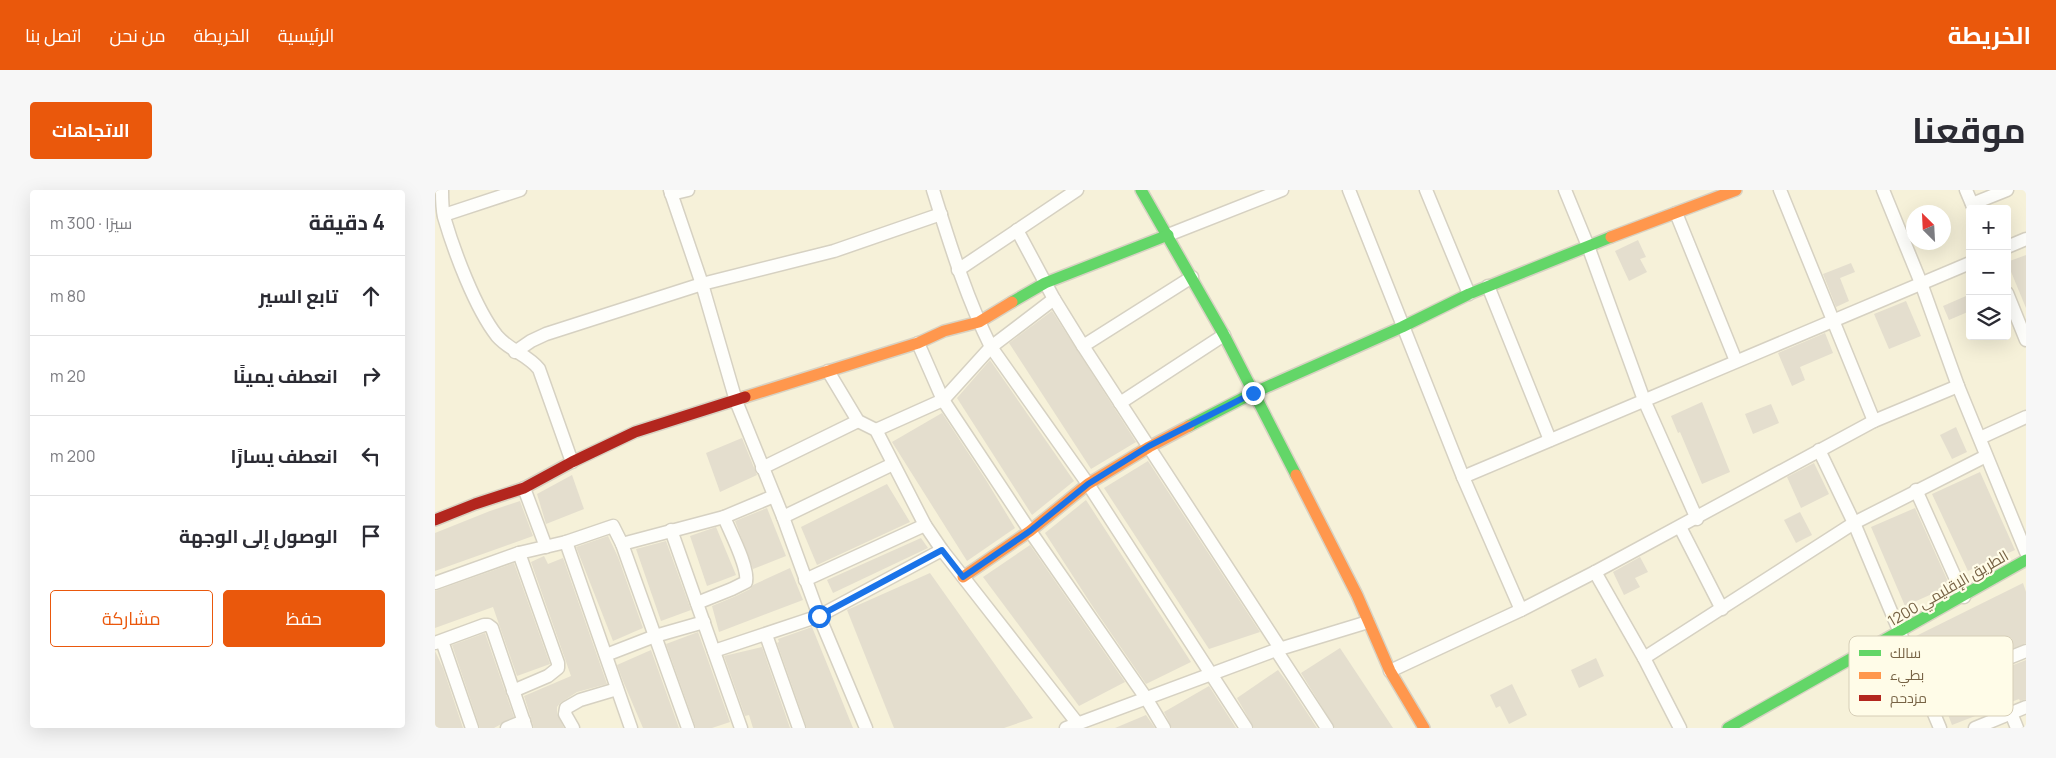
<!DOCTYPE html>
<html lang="ar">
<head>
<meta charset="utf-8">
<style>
	:root { --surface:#fff; --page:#f7f7f7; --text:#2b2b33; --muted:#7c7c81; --line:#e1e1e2; --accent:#ea580c }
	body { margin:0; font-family:Manrope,Cairo,sans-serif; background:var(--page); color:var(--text); direction:rtl }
	.controls { position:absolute; right:15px; top:15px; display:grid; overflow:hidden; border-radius:5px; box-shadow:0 5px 20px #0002 }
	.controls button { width:45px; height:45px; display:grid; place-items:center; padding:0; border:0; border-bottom:1px solid var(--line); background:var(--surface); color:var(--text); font:25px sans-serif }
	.compass { position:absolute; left:1471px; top:15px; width:45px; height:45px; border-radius:50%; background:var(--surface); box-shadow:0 5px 20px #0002; rotate:336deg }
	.stop { position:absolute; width:15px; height:15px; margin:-11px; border:4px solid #1a73e8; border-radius:50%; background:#fff }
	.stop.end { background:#1a73e8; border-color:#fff; box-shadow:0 1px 5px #0008 }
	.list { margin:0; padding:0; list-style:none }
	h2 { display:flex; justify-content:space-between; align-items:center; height:65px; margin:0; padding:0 20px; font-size:21px }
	h2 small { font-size:16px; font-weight:400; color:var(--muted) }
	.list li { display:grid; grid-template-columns:32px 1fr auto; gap:15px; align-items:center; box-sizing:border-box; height:80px; padding:0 20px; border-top:1px solid var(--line) }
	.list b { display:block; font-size:19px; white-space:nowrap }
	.list em { font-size:16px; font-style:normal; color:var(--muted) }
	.actions { display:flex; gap:10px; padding:15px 20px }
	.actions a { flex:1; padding:11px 0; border:1px solid var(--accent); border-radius:5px; text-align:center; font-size:18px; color:var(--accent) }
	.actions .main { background:var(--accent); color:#fff }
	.icon { flex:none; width:28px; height:28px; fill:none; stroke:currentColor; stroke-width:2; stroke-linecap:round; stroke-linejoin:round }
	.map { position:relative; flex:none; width:1591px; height:538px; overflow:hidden; direction:ltr; border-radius:5px }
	header { display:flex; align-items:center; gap:30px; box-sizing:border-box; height:70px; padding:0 25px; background:var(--accent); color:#fff }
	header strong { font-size:24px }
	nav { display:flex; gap:28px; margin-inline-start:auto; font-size:18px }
	.intro { display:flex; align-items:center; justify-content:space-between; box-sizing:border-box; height:120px; padding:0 30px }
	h1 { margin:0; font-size:35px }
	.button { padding:12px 22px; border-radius:5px; background:var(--accent); color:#fff; font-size:18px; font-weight:700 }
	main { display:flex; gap:30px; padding:0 30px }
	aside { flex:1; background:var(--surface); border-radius:5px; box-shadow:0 5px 20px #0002 }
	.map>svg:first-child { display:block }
	.residential { fill:#f6f1d9; fill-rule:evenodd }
	.building { fill:#e4dece }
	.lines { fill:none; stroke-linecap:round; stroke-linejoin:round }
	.street-casing { stroke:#d6d1c2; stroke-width:15 }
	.fast-casing { stroke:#d8d2c3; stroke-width:14 }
	.slow-casing { stroke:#d8d2c3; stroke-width:14 }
	.jam-casing { stroke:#d8d2c3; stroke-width:14 }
	.street { stroke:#fefefb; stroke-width:12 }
	.fast { stroke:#63d668; stroke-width:11 }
	.slow { stroke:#ff974d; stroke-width:11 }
	.jam { stroke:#b3261e; stroke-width:11 }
	.route { stroke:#1a73e8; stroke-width:6 }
	.labels { text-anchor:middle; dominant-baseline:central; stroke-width:4.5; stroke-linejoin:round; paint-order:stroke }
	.street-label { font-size:15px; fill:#776345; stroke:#fffce8 }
	.key { fill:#fffce8; stroke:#d6ceb7; stroke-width:1 }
	.key-label { font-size:14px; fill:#776345 }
</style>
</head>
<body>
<header>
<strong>الخريطة</strong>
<nav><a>الرئيسية</a><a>الخريطة</a><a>من نحن</a><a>اتصل بنا</a></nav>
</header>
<div class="intro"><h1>موقعنا</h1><a class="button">الاتجاهات</a></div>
<main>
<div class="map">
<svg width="1591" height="538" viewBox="0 0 1591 538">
	<rect width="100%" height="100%" fill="#f7f5e7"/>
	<path class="residential" d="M0 0H1591V538H0ZM1535 19H1572V146H1535ZM1478 22H1508V52H1478Z"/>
	<g class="building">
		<path d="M1203 50 1211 67 1205 69 1212 82 1194 91 1180 61Z"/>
		<path d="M1591 65V118L1572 72Z"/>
		<path d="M1416 73 1420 82 1405 88 1414 111 1401 117 1388 84Z"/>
		<path d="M1531 106 1535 121 1514 130 1508 116Z"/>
		<path d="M1471 111 1486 146 1454 159 1439 124Z"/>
		<path d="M617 121 701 252 656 279 574 153Z"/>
		<path d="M1390 143 1398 163 1365 177 1370 190 1357 196 1343 163Z"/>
		<path d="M555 170 639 291 597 325 522 208Z"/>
		<path d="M1267 212 1295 282 1267 294 1245 242 1243 243 1236 226Z"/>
		<path d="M1336 214 1344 233 1318 244 1310 224Z"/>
		<path d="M507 223 551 290 580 338 532 371 457 252Z"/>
		<path d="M1521 237 1532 262 1517 269 1505 245Z"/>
		<path d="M307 248 322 285 285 302 271 263Z"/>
		<path d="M713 271 825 442 774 459 669 298Z"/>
		<path d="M1379 273 1394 304 1366 318 1352 287Z"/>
		<path d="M1545 282 1580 360 1533 381 1497 304Z"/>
		<path d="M137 285 149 319 111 334 102 304Z"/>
		<path d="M452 294 475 332 382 375 366 337Z"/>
		<path d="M651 310 756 472 711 494 658 417 610 343Z"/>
		<path d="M85 311 98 346 0 381V343L55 321Z"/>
		<path d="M332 318 351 366 318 379 300 331Z"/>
		<path d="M1480 318 1515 396 1470 416 1436 337Z"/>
		<path d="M1365 322 1377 345 1361 353 1349 330Z"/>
		<path d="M281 337 301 385 272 396 255 346Z"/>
		<path d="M173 346 183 367 208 438 178 451 141 357Z"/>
		<path d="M486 348 493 358 398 403 392 390Z"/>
		<path d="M231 351 256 420 226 431 201 359Z"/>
		<path d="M595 355 690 492 644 516 548 387Z"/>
		<path d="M109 366 113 374 128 368 172 494 142 502 125 513 122 517V523L129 538H99L89 506 136 486 96 372Z"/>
		<path d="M1205 367 1213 382 1200 388 1205 397 1189 405 1178 382Z"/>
		<path d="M79 373 115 474 82 486 58 417 0 438V401Z"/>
		<path d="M355 378 368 410 284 442 277 416 301 406 315 399 318 395Z"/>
		<path d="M495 383 598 528 569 538H459L412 420Z"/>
		<path d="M1588 393 1591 402V453L1494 491 1477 448Z"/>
		<path d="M377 437 418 538H372L342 453 344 452 343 449Z"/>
		<path d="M263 442 295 532 277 538H261L231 454Z"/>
		<path d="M50 443 79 527 59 538H45L17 455Z"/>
		<path d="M327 457 355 538H318L314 525 310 526 289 466Z"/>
		<path d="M905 458 958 538H900L866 483Z"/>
		<path d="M216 460 244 538H208L188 491 182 475Z"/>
		<path d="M0 461 8 478 28 538H0Z"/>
		<path d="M1161 468 1169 486 1144 498 1136 480Z"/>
		<path d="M1591 470V509L1585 511 1584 509 1517 535 1505 504Z"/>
		<path d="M843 480 852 492 882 538H819L802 508Z"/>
		<path d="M1077 494 1092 525 1074 534 1065 516 1061 518 1055 505Z"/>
		<path d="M774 496 801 538H737L729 522Z"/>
		<path d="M711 525 720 538H680Z"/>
	</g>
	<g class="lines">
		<defs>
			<g id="street">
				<path d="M7 0C7 9 7 18 9 27 19 61 40 118 62 146 74 160 93 165 104 179L137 272"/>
				<path d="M235 0 267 94 301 211 348 327 384 426 431 538"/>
				<path d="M498 0C515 54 531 107 556 157L653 294 811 538"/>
				<path d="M914 0 1028 287 1086 420"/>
				<path d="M991 0 1034 104"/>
				<path d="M1130 0 1153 56 1209 210 1262 329"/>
				<path d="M1345 0 1439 231"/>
				<path d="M1448 0 1486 93 1523 196 1591 362"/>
				<path d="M1531 0 1539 19"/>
				<path d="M236 4 253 0"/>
				<path d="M1537 14 1572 0"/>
				<path d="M1241 23 1301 171"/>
				<path d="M9 25 85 0"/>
				<path d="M582 40 619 109 648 156 845 458"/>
				<path d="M733 45 847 0"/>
				<path d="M1572 57 1591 49"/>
				<path d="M523 80 642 0"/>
				<path d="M1053 96 1115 250"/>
				<path d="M1572 103 1591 150"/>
				<path d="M483 153 508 210 595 341 711 508 729 538"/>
				<path d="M648 156 757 87"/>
				<path d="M80 162 96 151 111 144 267 94 399 61 506 24"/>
				<path d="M393 181 423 231 441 240 490 335 507 360 643 534"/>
				<path d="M685 213 789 145"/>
				<path d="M441 240 508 210 556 157 619 109"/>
				<path d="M1545 248 1591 227"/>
				<path d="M1384 260 1419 333 1505 538"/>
				<path d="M327 278 423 231"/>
				<path d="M1028 287 1535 73"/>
				<path d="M89 298 111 357"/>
				<path d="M1481 300 1529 407"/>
				<path d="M348 327 458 274"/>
				<path d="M1245 337 1287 419"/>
				<path d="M236 340 306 538"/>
				<path d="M131 352 196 538"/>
				<path d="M187 354 253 538"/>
				<path d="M1160 382 1209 468 1245 538"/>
				<path d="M370 390 490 335"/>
				<path d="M0 393 84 363 131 352 178 336 187 354 289 327 339 306"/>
				<path d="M262 413 297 399 311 392C314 377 295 342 289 327"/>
				<path d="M331 445 364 538"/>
				<path d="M7 451 37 538"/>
				<path d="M0 453 49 435H53L57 438 91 538"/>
				<path d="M841 460 892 538"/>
				<path d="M279 461 384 426 507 360"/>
				<path d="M171 465 220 446 269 432"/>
				<path d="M1209 468 1419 333 1551 266"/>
				<path d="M955 481 1086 420 1160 382 1439 231 1523 196"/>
				<path d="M78 501 113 486 123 478V473L84 363"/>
				<path d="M1489 502 1591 461"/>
				<path d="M1576 523 1582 538"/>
				<path d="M72 538 89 531"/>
				<path d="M138 538 130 524 131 518 145 510 182 499"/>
				<path d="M631 538 841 460 933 432"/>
				<path d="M1540 538 1591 517"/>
			</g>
			<g id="fast">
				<path d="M706 0 789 145 861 285"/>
				<path d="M577 112 610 93 733 45"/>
				<path d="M754 236 818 203 967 137 1034 104 1176 47"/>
				<path d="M1293 538 1591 370"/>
			</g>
			<g id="slow">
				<path d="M1176 47 1301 0"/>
				<path d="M310 207 483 153 509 141 544 132 577 112"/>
				<path d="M861 285 922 405 955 481 989 538"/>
				<path d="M528 387 595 341 653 294 714 257 754 236"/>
			</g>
			<path id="jam" d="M0 330 40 314 89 298 137 272 200 242 310 207"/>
		</defs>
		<use href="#street" class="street-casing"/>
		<use href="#fast" class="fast-casing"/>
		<use href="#slow" class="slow-casing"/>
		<use href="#jam" class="jam-casing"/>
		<use href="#street" class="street"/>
		<use href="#fast" class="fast"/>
		<use href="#slow" class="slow"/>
		<use href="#jam" class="jam"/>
	</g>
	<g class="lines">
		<path class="route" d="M384 426 507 360 528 387 595 341 653 294 714 256 818 203"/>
	</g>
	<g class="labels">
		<g class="street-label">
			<text transform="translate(1513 398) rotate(-30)">الطريق الإقليمي 1200</text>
		</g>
	</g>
	<rect x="1414" y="446" width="164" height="80" rx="8" class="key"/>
	<rect x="1424" y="460" width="22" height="6" fill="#63d668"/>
	<rect x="1424" y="482" width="22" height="7" fill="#ff974d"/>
	<rect x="1424" y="505" width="22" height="6" fill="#b3261e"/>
	<g class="key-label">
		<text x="1455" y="468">سالك</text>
		<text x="1455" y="490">بطيء</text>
		<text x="1455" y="513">مزدحم</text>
	</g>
</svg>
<div class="controls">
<button>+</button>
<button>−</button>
<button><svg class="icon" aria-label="layers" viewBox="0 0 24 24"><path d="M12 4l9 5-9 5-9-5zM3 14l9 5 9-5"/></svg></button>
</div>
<svg class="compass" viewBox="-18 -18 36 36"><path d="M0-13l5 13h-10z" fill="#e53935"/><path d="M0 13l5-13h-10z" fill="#7c7c81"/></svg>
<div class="stop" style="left:384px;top:426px"></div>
<div class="stop end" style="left:818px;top:203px"></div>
</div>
<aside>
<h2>4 دقيقة<small>سيرًا · 300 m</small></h2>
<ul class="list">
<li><svg class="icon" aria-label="ahead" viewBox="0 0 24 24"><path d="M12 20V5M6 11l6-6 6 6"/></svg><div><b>تابع السير</b></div><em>80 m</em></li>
<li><svg class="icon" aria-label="right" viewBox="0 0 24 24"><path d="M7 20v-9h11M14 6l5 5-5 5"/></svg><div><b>انعطف يمينًا</b></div><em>20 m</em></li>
<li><svg class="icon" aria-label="left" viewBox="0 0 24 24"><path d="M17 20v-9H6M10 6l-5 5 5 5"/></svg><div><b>انعطف يسارًا</b></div><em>200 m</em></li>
<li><svg class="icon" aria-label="arrive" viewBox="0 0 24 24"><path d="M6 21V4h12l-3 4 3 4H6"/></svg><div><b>الوصول إلى الوجهة</b></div></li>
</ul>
<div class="actions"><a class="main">حفظ</a><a>مشاركة</a></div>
</aside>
</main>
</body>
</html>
